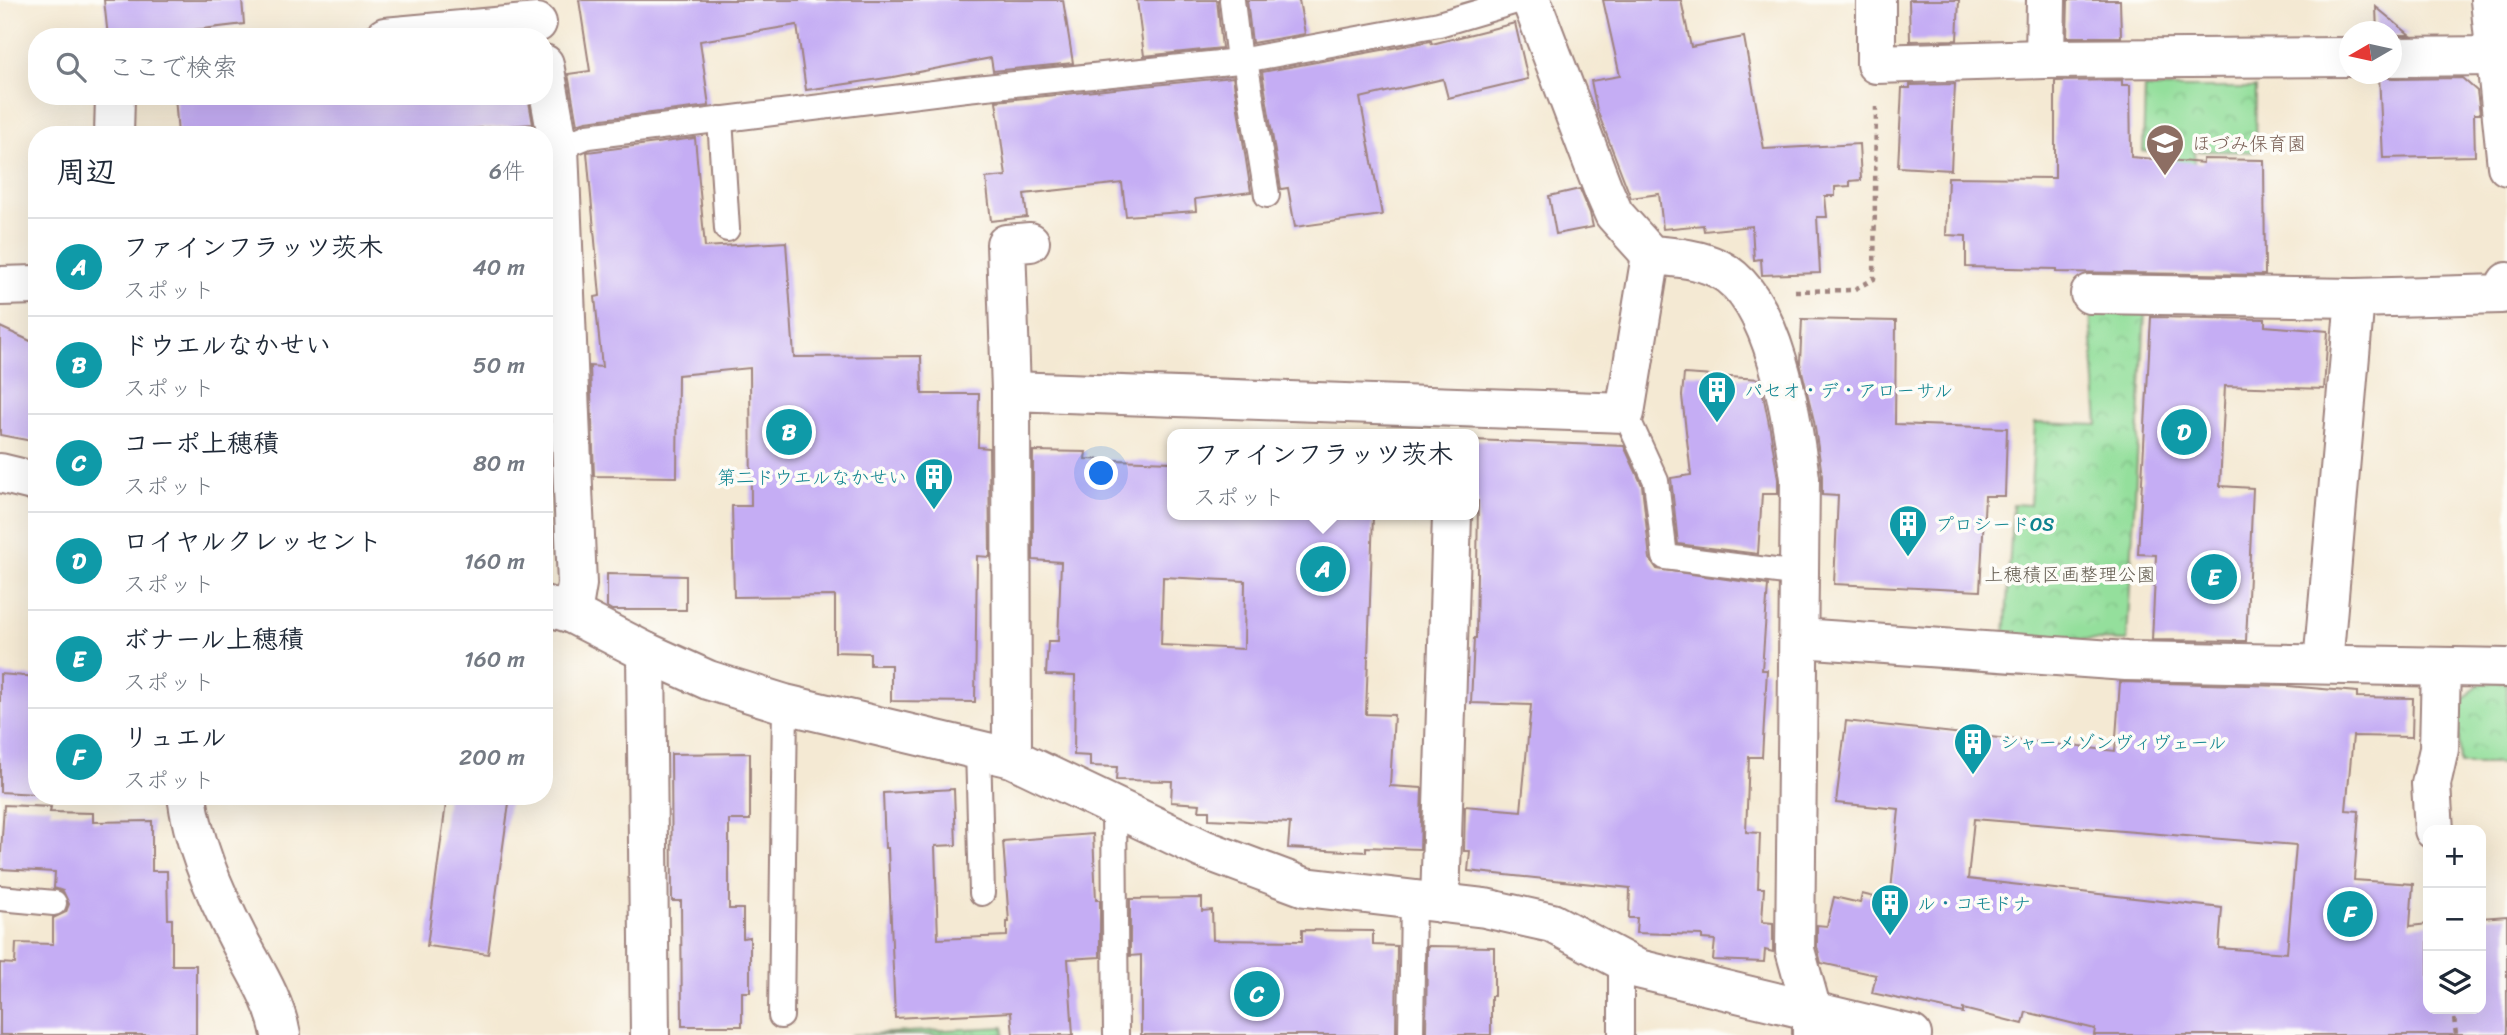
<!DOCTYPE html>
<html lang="ja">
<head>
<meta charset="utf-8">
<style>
	:root { --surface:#fff; --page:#f6f6f7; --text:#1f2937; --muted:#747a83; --line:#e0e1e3; --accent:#db2777 }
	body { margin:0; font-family:Sriracha,"Klee One",sans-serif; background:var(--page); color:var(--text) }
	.controls { position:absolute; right:21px; bottom:21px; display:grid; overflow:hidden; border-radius:14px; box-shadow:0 7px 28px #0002 }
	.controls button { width:63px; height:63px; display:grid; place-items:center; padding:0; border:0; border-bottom:2px solid var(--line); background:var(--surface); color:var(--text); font:35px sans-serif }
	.compass { position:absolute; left:2339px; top:21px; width:63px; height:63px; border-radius:50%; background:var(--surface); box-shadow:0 7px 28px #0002; rotate:261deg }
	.you { position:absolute; left:1102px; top:474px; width:24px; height:24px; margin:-18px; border:5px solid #fff; border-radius:50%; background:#1a73e8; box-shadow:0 0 0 10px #1a73e833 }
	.badge { display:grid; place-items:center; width:46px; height:46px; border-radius:50%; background:var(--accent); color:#fff; font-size:23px; font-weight:700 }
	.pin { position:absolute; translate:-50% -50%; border:4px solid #fff; box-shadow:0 2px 7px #0006 }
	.popup { position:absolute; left:1167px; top:429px; width:312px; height:91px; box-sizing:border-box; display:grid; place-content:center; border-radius:14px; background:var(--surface); filter:drop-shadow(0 2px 5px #0005); font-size:23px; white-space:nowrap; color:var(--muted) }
	.popup b { font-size:26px; color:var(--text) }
	.popup::after { content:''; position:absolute; left:50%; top:100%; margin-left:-14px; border:14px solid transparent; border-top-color:var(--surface) }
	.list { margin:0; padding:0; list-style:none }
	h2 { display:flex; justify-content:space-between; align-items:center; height:91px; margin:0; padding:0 28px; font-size:30px }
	h2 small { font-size:23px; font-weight:400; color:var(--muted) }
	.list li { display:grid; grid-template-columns:46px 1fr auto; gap:21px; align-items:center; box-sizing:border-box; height:98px; padding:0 28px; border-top:2px solid var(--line) }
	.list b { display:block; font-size:26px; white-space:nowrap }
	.list p { margin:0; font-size:23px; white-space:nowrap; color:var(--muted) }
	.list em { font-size:23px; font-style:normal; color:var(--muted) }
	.icon { flex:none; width:38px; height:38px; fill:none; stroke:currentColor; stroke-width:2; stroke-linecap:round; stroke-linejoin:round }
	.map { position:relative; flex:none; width:2507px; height:1035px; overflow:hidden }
	.search { position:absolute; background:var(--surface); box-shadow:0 7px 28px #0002; left:28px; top:28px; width:525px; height:77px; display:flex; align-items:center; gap:18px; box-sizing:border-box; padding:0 24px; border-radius:28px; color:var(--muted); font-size:26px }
	.panel { position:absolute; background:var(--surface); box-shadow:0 7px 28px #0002; left:28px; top:126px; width:525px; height:679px; border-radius:28px }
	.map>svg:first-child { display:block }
	.park { fill:url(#park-crowns); stroke:#6f7f64; stroke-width:2 }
	.building { fill:#c5adf4; fill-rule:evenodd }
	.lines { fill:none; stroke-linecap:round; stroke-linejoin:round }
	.lane-casing { stroke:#9f847f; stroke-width:28 }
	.street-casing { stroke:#9f847f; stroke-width:42 }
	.secondary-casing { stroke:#9f847f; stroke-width:42 }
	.path { stroke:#9f847f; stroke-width:4.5; stroke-dasharray:5 5; stroke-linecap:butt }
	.lane { stroke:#fff; stroke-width:24 }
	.street { stroke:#fff; stroke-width:38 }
	.secondary { stroke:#fff; stroke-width:38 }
	.labels { text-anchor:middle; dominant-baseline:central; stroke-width:7; stroke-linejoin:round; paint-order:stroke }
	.education-label { font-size:19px; fill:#785e54; stroke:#fdfcf7; text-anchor:start }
	.culture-label { font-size:19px; fill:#0d838f; stroke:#fdfcf7; text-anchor:start }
	.park-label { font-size:19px; fill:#60594d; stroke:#fdfcf7 }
</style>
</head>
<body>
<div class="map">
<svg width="2507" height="1035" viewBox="0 0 2507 1035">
	<defs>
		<pattern id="park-crowns" width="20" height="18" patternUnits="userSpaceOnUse" patternTransform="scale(1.75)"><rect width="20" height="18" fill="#94df9c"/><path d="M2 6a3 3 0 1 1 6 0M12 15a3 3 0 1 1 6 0" fill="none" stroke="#81bf87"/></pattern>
	</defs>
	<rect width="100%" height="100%" fill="#fdfcf7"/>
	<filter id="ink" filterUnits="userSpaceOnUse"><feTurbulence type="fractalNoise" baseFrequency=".0143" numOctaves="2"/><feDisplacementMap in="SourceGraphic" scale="14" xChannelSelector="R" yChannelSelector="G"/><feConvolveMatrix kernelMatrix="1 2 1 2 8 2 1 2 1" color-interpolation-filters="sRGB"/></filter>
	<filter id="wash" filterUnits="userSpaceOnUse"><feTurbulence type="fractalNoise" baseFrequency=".00686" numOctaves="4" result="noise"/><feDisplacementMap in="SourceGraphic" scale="28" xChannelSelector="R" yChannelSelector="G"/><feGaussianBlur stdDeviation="1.57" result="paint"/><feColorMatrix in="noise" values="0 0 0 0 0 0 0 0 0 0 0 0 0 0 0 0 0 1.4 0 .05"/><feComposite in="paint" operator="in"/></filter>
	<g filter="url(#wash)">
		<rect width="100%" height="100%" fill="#f4e9d3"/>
		<g class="park">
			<path d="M2145 88H2256L2255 152 2195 151 2192 181 2166 179 2167 154 2143 151Z"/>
			<path d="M2090 311 2145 313 2127 641 2005 637 2013 504 2030 505 2035 423 2098 425Z"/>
			<path d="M2480 683H2507V764H2460L2457 706Z"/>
			<path d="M1004 1027V1035H850Z"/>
		</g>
		<g id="blocks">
			<g class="building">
				<path d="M104 0H242L244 24 135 37H108Z"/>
				<path d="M579 0H1063L1073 63 993 71 991 58 893 77 806 90 797 25 700 41 709 106 586 121 577 124 568 74 590 71Z"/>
				<path d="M1137 0H1217L1222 48 1144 56Z"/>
				<path d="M1247 0H1299L1305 34 1252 43Z"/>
				<path d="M1603 0H1681L1691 47 1744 37 1764 149 1859 144 1861 180 1850 181V186L1835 187V196H1825L1827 217H1817L1820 273 1762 275 1761 259 1754 260 1752 226 1704 231 1703 225 1663 229 1659 194 1631 198 1597 110 1591 81 1620 76Z"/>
				<path d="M1909 0H1959L1957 40 1910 41Z"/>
				<path d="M2068 0H2120L2121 37H2067Z"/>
				<path d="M2376 7 2410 35H2391V32H2377Z"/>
				<path d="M1515 23 1528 79 1448 98 1443 79 1360 98 1382 215 1295 227 1288 188 1281 189 1262 72 1431 41 1432 44Z"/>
				<path d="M2379 74 2392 79 2462 78 2477 91 2480 114H2474L2475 156 2383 158Z"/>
				<path d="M1233 77 1251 192 1195 199 1196 211 1126 216 1122 183 1024 194 1027 217 991 221 986 178 1006 176 996 101Z"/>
				<path d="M2122 80V85H2130L2131 157 2203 163V159L2264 160 2265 275 2056 272V269L1966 267V236L1946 235 1948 177 2055 178V81Z"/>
				<path d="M1955 84 1951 170 1898 167 1902 88H1910V85Z"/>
				<path d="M175 96H358V101L420 96H528L533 124 398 135H178Z"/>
				<path d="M695 138 705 247 786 242 794 357 921 356 922 394H979L978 447 989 448 990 557 977 556 975 702 891 701V665H870V653L835 652V596L734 597 732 506H751L750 368 678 375 677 477 594 476 590 366 602 367 595 297 600 296 587 152Z"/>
				<path d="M1580 189 1590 213 1593 227 1556 234 1549 196Z"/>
				<path d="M2151 317 2265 319V326L2328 331 2324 389 2225 386 2220 486 2253 488 2246 641 2152 640 2156 555 2138 554Z"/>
				<path d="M1802 319 1896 321 1895 424 2007 428 2005 496H1985L1980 591 1834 584 1838 496 1822 495V475L1814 421 1800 363Z"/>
				<path d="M0 327 37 344V442L0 435Z"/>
				<path d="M544 362H546L551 475H544Z"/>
				<path d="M1684 374 1760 379 1770 429 1778 479V494H1762L1758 554 1678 544 1671 478 1691 475 1682 396Z"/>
				<path d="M1474 440 1624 446 1642 485 1650 559 1657 569 1768 585 1762 670H1767L1762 757H1749L1746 832 1760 833 1758 888H1764L1762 922 1773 923V952L1765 950 1764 962 1713 960 1715 940 1702 939V935L1636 933 1637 918H1629L1630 888 1468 871 1470 851H1464L1465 806 1521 811 1531 705 1471 703 1474 638H1476L1478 501H1474Z"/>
				<path d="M1033 451 1086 452 1085 459 1172 462V515H1373L1366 714 1394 715 1390 786 1422 788 1420 849 1366 847V852L1288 848 1290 823 1209 819V811H1199L1200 804 1171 802 1172 781 1116 780 1117 767 1090 766V756L1074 755 1075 676 1046 675 1048 641H1058L1061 562 1033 560ZM1163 577 1245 581 1244 649 1161 645Z"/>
				<path d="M607 574 686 576V610H612L607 607Z"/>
				<path d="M0 674 37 677 36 794 0 792Z"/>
				<path d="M2120 682 2288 686 2357 692V697L2413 698 2412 737 2353 736 2346 810 2359 811 2354 880 2413 884 2410 926 2428 924V1009H2481V918L2507 916V1035H2094L2095 1029 2026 1012 2023 1024 1963 1009V1013L1872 993 1876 975 1821 963 1817 947V925L1827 926 1834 897 1860 903 1862 894 1890 901 1899 809 1836 803 1846 721 2115 751ZM1974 819 2296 845 2287 953 2219 948 2222 908 1968 879Z"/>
				<path d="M750 753V820H729V909H743V938L750 937V992H742V1026H682L681 901H672L671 754Z"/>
				<path d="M954 789 956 845 935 846 938 939 1007 936V922H1009L1003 841 1093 834 1096 900H1100V957L1068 959 1073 1035H1013L1011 1012 895 1018 888 848H885L883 793Z"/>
				<path d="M447 796H510L488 954 427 946Z"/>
				<path d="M4 805 51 807 50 812 93 813V822L152 821V871H167L168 919H172V965H196V1035H0V963L15 964 16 943 53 944V918L66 912 69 904 63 891 54 888 55 872 0 869Z"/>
				<path d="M1202 898V911L1212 910 1213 940 1302 941V930L1373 931V945L1397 946 1396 1035H1141V955L1130 956V899Z"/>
				<path d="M1427 946 1494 947V996H1491V1035H1426Z"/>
			</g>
		</g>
	</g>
	<g filter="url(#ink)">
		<use href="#blocks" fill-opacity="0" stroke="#9f847f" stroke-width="2"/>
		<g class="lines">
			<defs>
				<g id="lane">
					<path d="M1232 0 1239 61"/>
					<path d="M1245 60 1267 195"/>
					<path d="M720 119 727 229"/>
					<path d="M559 148 588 136 966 89 1239 61 1439 24 1520 0"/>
					<path d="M1625 413 1656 481 1665 557 1800 574"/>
					<path d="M978 749 982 893"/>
					<path d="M1114 807 1116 1035"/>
					<path d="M0 898 54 903"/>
					<path d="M1621 960V1035"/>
					<path d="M781 1016 785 704"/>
					<path d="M1411 1035 1413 900"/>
				</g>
				<g id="street">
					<path d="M1531 0 1603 189 1614 214 1651 255C1674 257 1697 258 1719 269 1776 298 1792 420 1800 478L1795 950 1812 1011V1035"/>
					<path d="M1876 0V64L2045 59 2350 57"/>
					<path d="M2490 0 2507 166"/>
					<path d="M385 37 537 23"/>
					<path d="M2392 57 2496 56"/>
					<path d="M2045 59 2046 0"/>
					<path d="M544 64 559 148 577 584 572 614"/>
					<path d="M114 135 115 96"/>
					<path d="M0 286 37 285"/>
					<path d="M2090 294 2355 298 2501 294 2507 282"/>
					<path d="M1011 391 1006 244 1030 242"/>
					<path d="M1800 638 2126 661 2507 668"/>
					<path d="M646 652 650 1035"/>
					<path d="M2323 664 2355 298"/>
					<path d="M1012 758 1011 391 1625 413 1651 255"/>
					<path d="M187 796C193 843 218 900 240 942 256 972 275 1001 281 1035"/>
					<path d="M2434 830 2431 784 2439 749 2441 667"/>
					<path d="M1440 903 1452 515"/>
				</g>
				<g id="secondary">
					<path d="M0 473 37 482"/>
					<path d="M544 605 572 614 646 652 708 680 785 704 1012 758 1203 849 1305 887 1485 908 1552 923 1638 969 1912 1035"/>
				</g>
			</defs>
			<use href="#lane" class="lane-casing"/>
			<use href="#street" class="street-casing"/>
			<use href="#secondary" class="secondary-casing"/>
			<g class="path">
				<path d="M1795 291 1853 290 1874 279 1876 107"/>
				<path d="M2453 1009 2456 1035"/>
			</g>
			<use href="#lane" class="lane"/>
			<use href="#street" class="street"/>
			<use href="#secondary" class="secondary"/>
		</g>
	</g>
	<defs>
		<symbol id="school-pin" viewBox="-11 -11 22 30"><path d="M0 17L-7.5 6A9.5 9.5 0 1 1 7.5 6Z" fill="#8d6e63" stroke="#fdfcf7"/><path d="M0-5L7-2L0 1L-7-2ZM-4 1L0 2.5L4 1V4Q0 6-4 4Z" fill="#fff"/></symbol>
		<symbol id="building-pin" viewBox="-11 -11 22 30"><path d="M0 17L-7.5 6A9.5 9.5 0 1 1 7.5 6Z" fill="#0f9aa8" stroke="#fdfcf7"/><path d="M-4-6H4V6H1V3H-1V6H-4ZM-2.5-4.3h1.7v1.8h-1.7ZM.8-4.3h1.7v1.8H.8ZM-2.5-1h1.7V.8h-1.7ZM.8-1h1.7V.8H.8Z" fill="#fff"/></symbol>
	</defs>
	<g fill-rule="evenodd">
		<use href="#school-pin" x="2143" y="121" width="44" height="60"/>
		<use href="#building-pin" x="1695" y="368" width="44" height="60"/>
		<use href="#building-pin" x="912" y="455" width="44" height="60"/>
		<use href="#building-pin" x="1886" y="502" width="44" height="60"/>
		<use href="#building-pin" x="1951" y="720" width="44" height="60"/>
		<use href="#building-pin" x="1868" y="881" width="44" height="60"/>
	</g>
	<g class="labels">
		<g class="education-label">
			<text x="2192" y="143">ほづみ保育園</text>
		</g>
		<g class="culture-label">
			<text x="1744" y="390">パセオ・デ・アローサル</text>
			<text x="907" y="477" text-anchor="end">第二ドウエルなかせい</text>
			<text x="1935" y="524">プロシードOS</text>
			<text x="2000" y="742">シャーメゾンヴィヴェール</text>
			<text x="1917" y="903">ル・コモドナ</text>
		</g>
		<g class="park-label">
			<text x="2070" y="574">上穂積区画整理公園</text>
		</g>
	</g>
</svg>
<div class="controls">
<button>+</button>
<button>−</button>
<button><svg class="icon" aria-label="layers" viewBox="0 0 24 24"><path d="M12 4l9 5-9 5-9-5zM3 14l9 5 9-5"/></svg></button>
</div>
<svg class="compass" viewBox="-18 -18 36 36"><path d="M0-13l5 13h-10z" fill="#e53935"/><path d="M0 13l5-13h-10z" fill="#747a83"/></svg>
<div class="you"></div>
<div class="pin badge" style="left:1323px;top:569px;background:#0f9aa8">A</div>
<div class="popup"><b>ファインフラッツ茨木</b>スポット</div>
<div class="pin badge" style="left:789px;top:432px;background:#0f9aa8">B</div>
<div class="pin badge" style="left:1257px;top:994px;background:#0f9aa8">C</div>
<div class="pin badge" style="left:2184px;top:432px;background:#0f9aa8">D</div>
<div class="pin badge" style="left:2214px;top:577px;background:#0f9aa8">E</div>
<div class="pin badge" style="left:2350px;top:914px;background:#0f9aa8">F</div>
<div class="search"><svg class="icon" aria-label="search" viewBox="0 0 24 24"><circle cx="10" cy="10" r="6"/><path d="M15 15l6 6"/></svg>ここで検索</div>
<section class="panel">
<h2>周辺<small>6件</small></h2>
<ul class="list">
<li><span class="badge" style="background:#0f9aa8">A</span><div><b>ファインフラッツ茨木</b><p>スポット</p></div><em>40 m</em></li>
<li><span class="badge" style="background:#0f9aa8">B</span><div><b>ドウエルなかせい</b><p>スポット</p></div><em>50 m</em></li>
<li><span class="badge" style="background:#0f9aa8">C</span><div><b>コーポ上穂積</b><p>スポット</p></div><em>80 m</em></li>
<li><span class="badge" style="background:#0f9aa8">D</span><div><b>ロイヤルクレッセント</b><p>スポット</p></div><em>160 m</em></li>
<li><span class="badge" style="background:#0f9aa8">E</span><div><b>ボナール上穂積</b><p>スポット</p></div><em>160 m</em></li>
<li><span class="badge" style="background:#0f9aa8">F</span><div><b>リュエル</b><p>スポット</p></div><em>200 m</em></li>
</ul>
</section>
</div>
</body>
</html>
